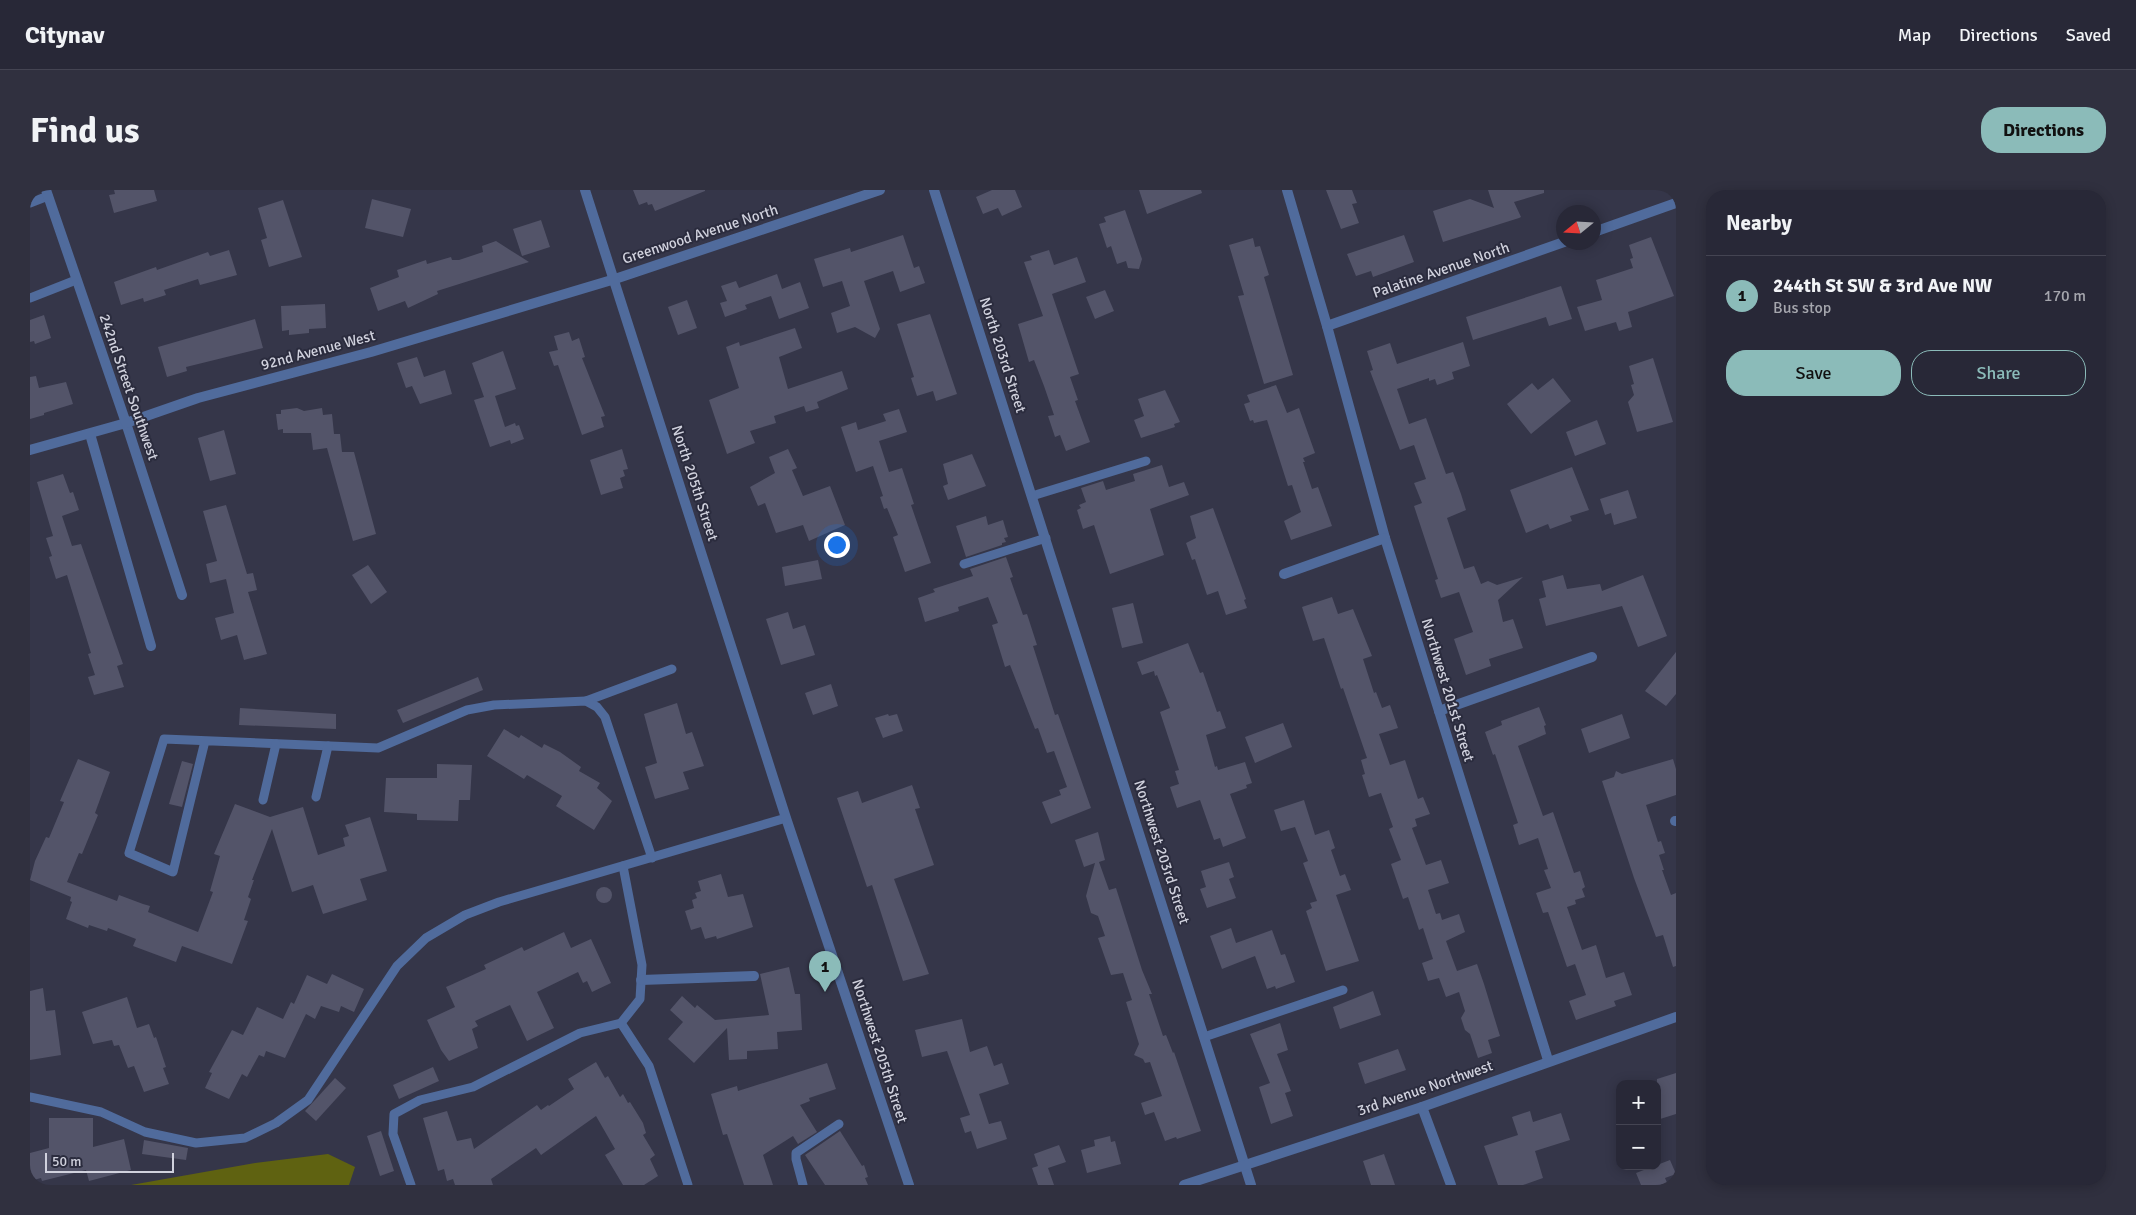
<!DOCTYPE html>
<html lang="en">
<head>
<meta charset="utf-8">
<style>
	:root { --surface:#282837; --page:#30303f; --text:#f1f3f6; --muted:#a5a6ad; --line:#444452; --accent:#8bbbb9 }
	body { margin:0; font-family:Signika,sans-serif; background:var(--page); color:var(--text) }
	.controls { position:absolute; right:15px; bottom:15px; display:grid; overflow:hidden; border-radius:10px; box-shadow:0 2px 12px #0003 }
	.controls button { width:45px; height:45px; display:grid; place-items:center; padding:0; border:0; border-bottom:1px solid var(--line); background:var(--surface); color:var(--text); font:25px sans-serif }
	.compass { position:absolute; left:1526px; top:15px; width:45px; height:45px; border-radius:50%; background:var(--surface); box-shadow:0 2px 12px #0003; rotate:252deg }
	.scale { position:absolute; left:15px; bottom:12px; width:129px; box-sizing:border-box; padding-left:5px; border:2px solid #d0d1dd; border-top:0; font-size:14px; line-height:18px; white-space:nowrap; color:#d0d1dd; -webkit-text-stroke:4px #2b2c3e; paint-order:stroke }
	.you { position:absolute; left:806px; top:354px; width:18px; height:18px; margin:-12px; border:4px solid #fff; border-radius:50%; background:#1a73e8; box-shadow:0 0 0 8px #1a73e833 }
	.badge { display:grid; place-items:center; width:32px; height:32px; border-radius:50%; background:var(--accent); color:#111; font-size:16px; font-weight:700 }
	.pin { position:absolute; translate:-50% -41px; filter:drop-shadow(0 1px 2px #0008) }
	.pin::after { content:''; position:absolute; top:26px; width:18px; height:15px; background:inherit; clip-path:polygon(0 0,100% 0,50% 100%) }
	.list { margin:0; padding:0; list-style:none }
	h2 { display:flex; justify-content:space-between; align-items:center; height:65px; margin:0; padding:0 20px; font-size:21px }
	h2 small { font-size:16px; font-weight:400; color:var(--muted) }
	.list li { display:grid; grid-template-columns:32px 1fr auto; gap:15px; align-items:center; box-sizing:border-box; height:80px; padding:0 20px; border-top:1px solid var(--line) }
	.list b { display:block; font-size:19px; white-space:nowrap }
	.list p { margin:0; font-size:16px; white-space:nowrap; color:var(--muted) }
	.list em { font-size:16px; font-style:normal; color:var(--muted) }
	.actions { display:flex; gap:10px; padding:15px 20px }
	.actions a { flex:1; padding:11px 0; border:1px solid var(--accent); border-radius:20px; text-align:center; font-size:18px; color:var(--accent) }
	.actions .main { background:var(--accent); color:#111 }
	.map { position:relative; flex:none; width:1646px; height:995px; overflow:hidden; border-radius:20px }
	header { display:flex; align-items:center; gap:30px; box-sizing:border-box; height:70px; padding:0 25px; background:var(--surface); border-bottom:1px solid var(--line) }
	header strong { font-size:24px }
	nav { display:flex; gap:28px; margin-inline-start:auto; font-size:18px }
	.intro { display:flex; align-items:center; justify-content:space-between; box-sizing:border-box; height:120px; padding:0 30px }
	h1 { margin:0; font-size:35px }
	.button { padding:12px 22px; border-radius:20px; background:var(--accent); color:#111; font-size:18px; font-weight:700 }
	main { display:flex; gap:30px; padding:0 30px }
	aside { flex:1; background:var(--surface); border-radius:20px; box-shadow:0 2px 12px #0003 }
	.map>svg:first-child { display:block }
	.green { fill:#5f6211 }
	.building { fill:#535469 }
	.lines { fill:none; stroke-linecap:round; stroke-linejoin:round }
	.service { stroke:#506b9c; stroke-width:9 }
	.minor { stroke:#506b9c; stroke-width:10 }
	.tertiary { stroke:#506b9c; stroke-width:10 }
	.labels { text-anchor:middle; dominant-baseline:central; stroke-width:4; stroke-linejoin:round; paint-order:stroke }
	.street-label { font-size:15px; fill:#d0d1dd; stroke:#2b2c3e }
</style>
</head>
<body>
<header>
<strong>Citynav</strong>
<nav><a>Map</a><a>Directions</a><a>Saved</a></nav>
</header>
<div class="intro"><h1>Find us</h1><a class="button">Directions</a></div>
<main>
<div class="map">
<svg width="1646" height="995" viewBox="0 0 1646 995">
	<rect width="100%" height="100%" fill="#353649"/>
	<path class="green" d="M298 964 325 977 319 995H101L225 973Z"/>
	<g class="building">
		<path d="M84 0H124L127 11 84 23 79 5 85 4Z"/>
		<path d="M603 0H675V1L625 21 622 14 618 15 617 12 609 15Z"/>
		<path d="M962 0H985L992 17 972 26 968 18 953 24 946 7Z"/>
		<path d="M1109 0H1171L1172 3 1117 24Z"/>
		<path d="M1296 0H1322L1327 13 1322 14 1329 33 1311 39Z"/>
		<path d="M1458 0H1514V3L1484 12 1491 27 1489 28 1413 52 1403 21 1440 9 1464 18Z"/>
		<path d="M342 9 381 19 373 47 335 38Z"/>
		<path d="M253 10 272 67 239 77 231 50 237 48 228 18Z"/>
		<path d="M1095 20 1112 69 1109 79 1098 78 1096 71 1087 74 1081 56 1077 58 1069 34 1076 32 1074 27Z"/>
		<path d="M511 30 520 57 492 66 483 39Z"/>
		<path d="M873 45 884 78 889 76 895 93 870 102 863 81 834 91 850 139 845 148 825 137 807 143 801 123 820 116 812 91 793 97 784 69 820 58 821 62Z"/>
		<path d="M1374 45 1384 72 1343 87 1341 81 1326 86 1317 64Z"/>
		<path d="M1621 47 1644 106 1598 122 1602 137 1589 141 1586 132 1555 141 1547 117 1572 110 1566 90 1603 78 1600 69 1603 68 1599 55Z"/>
		<path d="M1223 48 1225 57 1230 56 1239 85 1234 87 1263 185 1234 194 1208 106 1214 105 1199 55Z"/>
		<path d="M466 51 499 72 407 101 408 104 378 118 375 111 348 121 340 98 369 87 367 80 396 70 397 74 421 67 422 70H429L453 62 452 56Z"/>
		<path d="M199 60 207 85 170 95 168 89 134 100 136 105 114 112 113 108 91 115 84 92 126 77 127 80 178 62 180 66Z"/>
		<path d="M1019 60 1024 75 1047 67 1056 92 1022 104 1049 184 1040 187 1048 210 1045 211 1060 252 1036 261 1030 245 1025 247 1018 226 1024 225 1014 196 1004 170 999 172 988 134 1013 126 994 72 1002 70 1000 66Z"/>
		<path d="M747 84 752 99 770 92 779 118 749 129 741 106 715 115 717 119 695 127 690 113 697 111 691 96 706 91 709 98Z"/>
		<path d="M1531 96 1542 129 1519 136 1516 127 1443 150 1436 127Z"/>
		<path d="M1075 100 1084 121 1065 129 1056 107Z"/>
		<path d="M657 110 667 138 648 145 638 117Z"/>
		<path d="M295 114 296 138 279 139V143L259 145V140L252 141 251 116Z"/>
		<path d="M900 124 927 204 906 211 903 201 887 206 881 188 884 187 867 134Z"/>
		<path d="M14 125 21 148 5 154 4 151 0 152V130Z"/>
		<path d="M225 129 233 158 156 177 157 181 137 187 128 157Z"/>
		<path d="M765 138 772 158 749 167 758 199 812 181 818 199 787 212 789 218 776 222 774 216 744 226 746 233 720 241 725 253 697 264 679 210 709 198 696 157 709 152 710 156Z"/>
		<path d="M539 142 542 151 549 148 555 167 552 168 575 226 571 227 574 237 552 245 528 175 524 176 519 162 528 160 524 146Z"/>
		<path d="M1433 152 1440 176 1422 182 1424 189 1407 195 1405 189 1399 191V188L1367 199 1379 234 1396 228 1416 284 1423 282 1431 304 1436 320 1417 328 1434 379 1444 376 1451 394 1458 391 1467 395 1493 387 1468 410 1473 432 1483 429 1493 458 1459 469 1461 476 1436 485 1424 449 1443 442 1429 402 1411 408 1405 390 1408 389 1384 316 1392 313 1384 293 1396 289 1384 255 1370 260 1340 181 1343 180 1337 161 1360 153 1367 174Z"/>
		<path d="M473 161 486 199 465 206 475 237 485 233 486 236 489 235 494 249 481 254 480 250 460 257 444 210 454 207 442 173Z"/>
		<path d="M387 167 394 187 415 180 422 204 390 214 382 196 376 198 367 173Z"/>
		<path d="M1623 168 1643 232 1607 242 1598 212 1604 205 1601 195 1604 194 1599 176Z"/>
		<path d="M6 186 9 198 36 192 43 214 14 223V225L0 229V187Z"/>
		<path d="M1523 188 1541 211 1501 244 1477 214 1502 193 1508 200Z"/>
		<path d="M1246 195 1257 223 1269 218 1285 263 1273 268 1275 272H1273L1282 299 1288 297 1302 336 1261 350 1254 331 1271 322 1262 295 1258 296 1237 230 1224 233 1223 230 1220 231 1214 214 1220 212 1217 205Z"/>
		<path d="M1135 200 1150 232 1144 234 1145 237 1111 248 1104 230 1114 226 1108 209Z"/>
		<path d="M267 218 274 221 292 218 293 225 302 224 304 244H310L312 262H324L346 344 323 351 297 258 283 260 281 243H253V239L248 240 246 224H251V220Z"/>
		<path d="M869 219 877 242 849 251 859 282 872 278 884 314 881 315 901 373 875 382 863 347 868 345 857 318 854 319 850 307 853 306 843 276 826 282 811 237 826 232 828 240 856 231 853 224Z"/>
		<path d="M1567 230 1576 254 1545 266 1536 242Z"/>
		<path d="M194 240 206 284 180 291 168 248Z"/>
		<path d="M592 259 598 279 593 280 595 286 590 288 593 298 571 305 560 270Z"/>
		<path d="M758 259 767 278 762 280 773 306 800 296 815 335 779 351 773 335 746 343 735 313 728 316 720 297 745 283 739 267Z"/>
		<path d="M942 264 956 296 918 310 913 296 918 294 913 274Z"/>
		<path d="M1132 275 1139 297 1154 292 1159 305 1120 319 1134 365 1080 384 1064 335 1053 339 1047 320 1051 318 1049 315 1056 312 1051 298 1073 291 1076 300 1105 291 1103 284Z"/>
		<path d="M1542 277 1559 320 1540 326 1542 331 1520 339 1518 334 1496 343 1480 300Z"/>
		<path d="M33 284 40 303 43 302 49 320 32 326 42 356 51 354 93 474 87 476 94 497 64 505 58 487 65 485 58 464 61 463 37 385 26 389 19 367 22 366 16 348 23 346 7 292Z"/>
		<path d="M1598 300 1607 328 1584 335 1581 323 1575 325 1570 309Z"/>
		<path d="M196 315 217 384 223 383 227 400 218 402 237 464 214 470 207 445 191 450 185 428 204 423 196 389 180 393 176 374 187 371 173 321Z"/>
		<path d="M1183 318 1216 409 1214 410 1217 418 1196 425 1188 401 1177 405 1165 369 1162 370 1156 353 1166 348 1160 326Z"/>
		<path d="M956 326 958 335 973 330 978 347 974 348 976 352 972 353V355L936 367 926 336Z"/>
		<path d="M976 367 983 387 980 388 993 425 997 424 1007 455 1003 456 1025 525 1028 524 1061 618 1021 634 1012 612 1031 605 1029 600 1037 597 1024 561 1017 563 1008 538 1005 539 980 475 975 477 962 435 968 433 958 407 928 417 929 421 895 432 888 408 905 402 903 399 943 386 940 379Z"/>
		<path d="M788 370 792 389 755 396 752 377Z"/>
		<path d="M338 375 357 402 341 414 322 385Z"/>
		<path d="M1533 385 1537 399 1570 394 1572 401 1613 385 1637 446 1608 457 1592 416 1516 436 1509 409 1516 407 1512 391Z"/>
		<path d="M1302 407 1308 424 1323 419 1342 466 1333 469 1344 503 1346 502 1352 518 1360 515 1368 538 1349 544 1360 575 1375 570 1388 609 1393 607 1400 624 1385 629 1387 636 1382 638 1396 675 1411 670 1419 693 1398 700 1406 724 1410 723 1412 730 1429 724 1435 742 1416 751 1427 781 1447 774 1454 794 1470 846 1458 850 1462 863 1448 868 1440 844 1435 840 1431 828 1435 821 1429 802 1416 807 1409 788 1398 791 1392 773 1403 769 1393 738 1389 740 1378 707 1373 709 1361 674 1371 670 1359 639 1363 637 1351 603 1339 607 1332 585 1335 584 1331 570 1337 568 1313 498 1311 499 1294 448 1283 451 1272 417Z"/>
		<path d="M1103 413 1113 453 1092 458 1082 418Z"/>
		<path d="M758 422 763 439 775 435 785 465 751 475 736 429Z"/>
		<path d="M1158 453 1170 483 1173 482 1187 522 1190 521 1196 538 1176 545 1185 577 1187 576 1188 580 1215 572 1222 593 1216 595 1217 598 1200 604 1216 648 1193 657 1190 648 1184 650 1170 610 1147 618 1140 597 1149 594 1145 581 1149 580 1130 522 1140 518 1127 485 1125 486 1124 481 1112 485 1107 472Z"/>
		<path d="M1646 462V504L1636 516 1615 501Z"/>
		<path d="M448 487 453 500 373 533 367 520Z"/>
		<path d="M801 494 808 516 783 525 775 503Z"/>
		<path d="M647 513 656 544 662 542 674 576 653 582 659 599 625 609 615 577 627 573 614 524Z"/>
		<path d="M1509 517 1516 535 1514 536 1516 544 1488 556 1513 626 1523 622 1544 683 1550 681 1555 697 1552 699 1555 707 1545 710 1546 714 1537 717 1552 760 1566 755 1576 788 1594 782 1602 805 1584 811 1586 816 1546 830 1539 811 1556 805 1545 774 1537 777 1518 722 1513 723 1506 703 1521 698 1514 680 1518 679 1508 648 1489 655 1483 635 1488 633 1465 564 1463 565 1455 542 1472 535 1471 531Z"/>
		<path d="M210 518 306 524V539L209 535Z"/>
		<path d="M858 524 859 526 867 524 873 541 853 548 845 528Z"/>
		<path d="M1592 524 1600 548 1559 563 1551 539Z"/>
		<path d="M1253 533 1262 557 1225 573 1215 547Z"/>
		<path d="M474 539 489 548 491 545 512 558 514 554 530 562 551 577 549 581 570 593 567 598 582 611 564 640 526 616 532 606 497 585 494 589 457 566Z"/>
		<path d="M48 569 80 582 65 623 68 625 52 664 49 663 37 692 87 711 89 705 113 714 120 716 118 722 168 742 183 702 180 701 190 666 184 664 205 614 240 627 273 617 288 665 315 656 313 648 319 646 315 635 340 627 357 681 330 689 337 710 293 724 283 695 262 702 242 639 222 690H224L218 707 221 709 214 730 218 731 202 774 152 756 146 772 103 756 106 749 78 738 77 741 59 735 58 738 36 729 42 712 40 711 41 707 0 690 5 671 16 647 19 648 34 612 30 611Z"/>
		<path d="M1643 569 1646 579V605L1616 615 1628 652 1631 651 1635 663 1629 665 1634 680H1632L1641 705 1646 703V776L1643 777 1633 745 1626 747 1604 688 1572 591 1584 587 1586 581 1592 584Z"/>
		<path d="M152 571 163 574 152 617 139 614Z"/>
		<path d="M407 574 442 575 440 610H429L428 631 387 630V624L354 622 356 588H407Z"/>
		<path d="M882 595 890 618 885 619 904 675 864 689 899 784 873 791 842 695 837 697 807 608 828 601 832 613Z"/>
		<path d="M1274 610 1285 645 1299 640 1305 658 1301 660 1310 686 1315 684 1321 700 1306 705 1329 771 1296 781 1276 721 1282 718 1280 713 1287 711 1273 673 1278 671 1265 637 1251 641 1244 620Z"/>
		<path d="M1068 642 1075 670 1069 672 1079 700 1086 698 1112 780 1122 804H1119L1133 846 1136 845 1143 863 1144 862 1171 941 1147 949 1146 947 1135 951 1124 922 1115 925 1111 913 1132 906 1120 872 1115 873 1113 869 1104 865 1109 854 1096 812 1102 810 1093 783 1081 785 1068 748 1075 746 1068 726 1061 723 1056 706 1065 673 1054 677 1045 650Z"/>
		<path d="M1199 672 1204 687 1199 689 1206 708 1177 718 1170 699 1176 697 1171 681Z"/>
		<path d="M691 684 698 707 713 704 723 737 687 749 686 746 675 749 671 737 661 740 655 721 664 718 662 710 667 708 665 703 671 701 668 691Z"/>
		<circle cx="574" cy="705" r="8"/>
		<path d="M1201 738 1206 753 1242 740 1251 765 1255 764 1265 792 1246 799 1245 796 1237 799 1225 766 1192 779 1180 746Z"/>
		<path d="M534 742 541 758 561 749 581 793 562 802 557 791 553 793 548 782 507 802 524 838 497 851 480 815 445 831 448 836 442 839 448 858 419 871 411 860 397 830 425 817 416 797 456 779 454 775 492 757 494 761Z"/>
		<path d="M759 777 765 804H770L772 840 747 842 748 859 717 861V869L699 870 697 838 664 873 638 849 653 832 640 820 652 806 665 818 667 815 685 830 739 825 730 784Z"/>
		<path d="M302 784 334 799 324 822 311 816 309 822 291 816 285 829 276 824 255 868 236 861 234 867 229 865 217 887 212 884 199 909 175 898 182 883 179 882 202 840 213 845 227 817 253 829 261 812 264 814 277 785 297 794Z"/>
		<path d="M13 798 16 821 25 820 31 865 0 870V801Z"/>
		<path d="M1343 801 1351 825 1310 839 1303 817Z"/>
		<path d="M97 807 107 838 119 834 124 848 126 847 136 877 133 878 139 894 114 902 104 876 98 878 89 855 84 856 82 850 63 854 52 822Z"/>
		<path d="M932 829 940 862 957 856 964 876 972 873 979 894 949 904 959 934 971 931 977 949 947 959 941 941 935 943 930 928 940 925 917 861 892 867 885 840Z"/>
		<path d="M1250 833 1258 860 1247 864 1261 901 1255 903 1263 926 1241 934 1229 897 1240 893 1220 844Z"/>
		<path d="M1368 859 1376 880 1335 894 1328 873Z"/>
		<path d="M566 872 575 888 578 886 590 907 593 904 598 913 600 912 613 933 616 943 613 945 625 965 620 969 628 986 614 995H593L575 965 585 959 566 926 511 965 506 958 461 989 463 995H425L423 989 417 991 414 979 408 981 393 928 417 921 427 951 441 948 444 959 507 915 511 920 518 915 519 916 544 899 538 889Z"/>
		<path d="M797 873 806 899 779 908 780 911 770 915 787 942 768 954 763 946 733 965 743 995H714L697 944 693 945 681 904 707 896 708 901Z"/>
		<path d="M403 877 409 891 369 909 363 895Z"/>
		<path d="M1646 883V924L1627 930V889Z"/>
		<path d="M305 888 316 898 286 931 275 921Z"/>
		<path d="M1500 921 1503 932 1531 923 1540 950 1505 961 1513 988 1493 995H1468L1454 956 1488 945 1482 927Z"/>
		<path d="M19 928H63V957L94 949 101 980 59 991 56 980 12 991 11 988 0 991V963L19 958Z"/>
		<path d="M351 941 364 981 350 986 337 946Z"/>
		<path d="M810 941 832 976 834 975 838 987 835 988 838 995H795L775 965Z"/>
		<path d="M1080 946 1081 952 1085 951 1091 974 1057 983 1051 960 1065 956 1064 950Z"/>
		<path d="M114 950 158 958 156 970 112 964Z"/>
		<path d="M1029 955 1036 972 1018 978 1024 995H1008L1002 978 1008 976 1004 964Z"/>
		<path d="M1354 964 1365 995H1341L1333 971Z"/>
		<path d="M1640 970 1646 984 1635 988 1638 995H1611L1606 983Z"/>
	</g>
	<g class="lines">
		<g class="service">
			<path d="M0 13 18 6"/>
			<path d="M0 108 46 90"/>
			<path d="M1002 306 1116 271"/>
			<path d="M934 374 1016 348"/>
			<path d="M556 511 642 479"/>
			<path d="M175 551 143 682 99 663 134 549 348 558 437 520 464 515 556 511 567 517 575 527 622 668"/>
			<path d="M286 607 298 556"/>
			<path d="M233 610 246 554"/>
			<path d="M591 833 619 876 658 995"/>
			<path d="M1174 847 1313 800"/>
			<path d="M0 907 71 922 115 942 166 953 215 948 246 933 278 910 367 776 396 748 435 725 469 712 756 628"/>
			<path d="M381 995 363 944 364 924 390 910 443 897 550 843 591 833 610 809 612 775 593 676"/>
			<path d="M773 995 766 969V963L809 934"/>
		</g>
		<g class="minor">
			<path d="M904 0 1221 995"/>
			<path d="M1257 0 1297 136 1355 348 1518 870"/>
			<path d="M1564 42 1646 13"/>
			<path d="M585 89 850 0"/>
			<path d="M1297 136 1534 52"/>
			<path d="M60 244 121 456"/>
			<path d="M0 260 96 233 152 405"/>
			<path d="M1254 384 1355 348"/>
			<path d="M1409 521 1562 467"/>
			<path d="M1645 631H1646"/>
			<path d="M611 790 724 786"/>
			<path d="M1392 917 1421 995"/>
		</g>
		<g class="tertiary">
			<path d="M16 0 96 233 168 208 341 162 585 89"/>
			<path d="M555 0 756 628 879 995"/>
			<path d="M1154 995 1392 917 1646 827"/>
		</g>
	</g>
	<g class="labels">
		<g class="street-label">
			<text transform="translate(670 44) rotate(-18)">Greenwood Avenue North</text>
			<text transform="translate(1411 80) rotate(-19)">Palatine Avenue North</text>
			<text transform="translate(288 160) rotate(-15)">92nd Avenue West</text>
			<text transform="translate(973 165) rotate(72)">North 203rd Street</text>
			<text transform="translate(99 197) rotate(71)">242nd Street Southwest</text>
			<text transform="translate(665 293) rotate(72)">North 205th Street</text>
			<text transform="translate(1418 500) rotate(73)">Northwest 201st Street</text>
			<text transform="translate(1132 662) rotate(72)">Northwest 203rd Street</text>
			<text transform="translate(850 861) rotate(72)">Northwest 205th Street</text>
			<text transform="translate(1395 898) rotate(-19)">3rd Avenue Northwest</text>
		</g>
	</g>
</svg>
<div class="controls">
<button>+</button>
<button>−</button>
</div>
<svg class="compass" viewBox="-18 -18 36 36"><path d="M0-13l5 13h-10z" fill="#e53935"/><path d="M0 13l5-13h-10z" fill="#a5a6ad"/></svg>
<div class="scale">50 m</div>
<div class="you"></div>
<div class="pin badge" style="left:795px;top:802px">1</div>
</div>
<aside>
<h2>Nearby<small></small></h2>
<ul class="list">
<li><span class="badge">1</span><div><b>244th St SW &amp; 3rd Ave NW</b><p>Bus stop</p></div><em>170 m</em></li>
</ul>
<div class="actions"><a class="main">Save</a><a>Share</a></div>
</aside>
</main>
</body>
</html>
